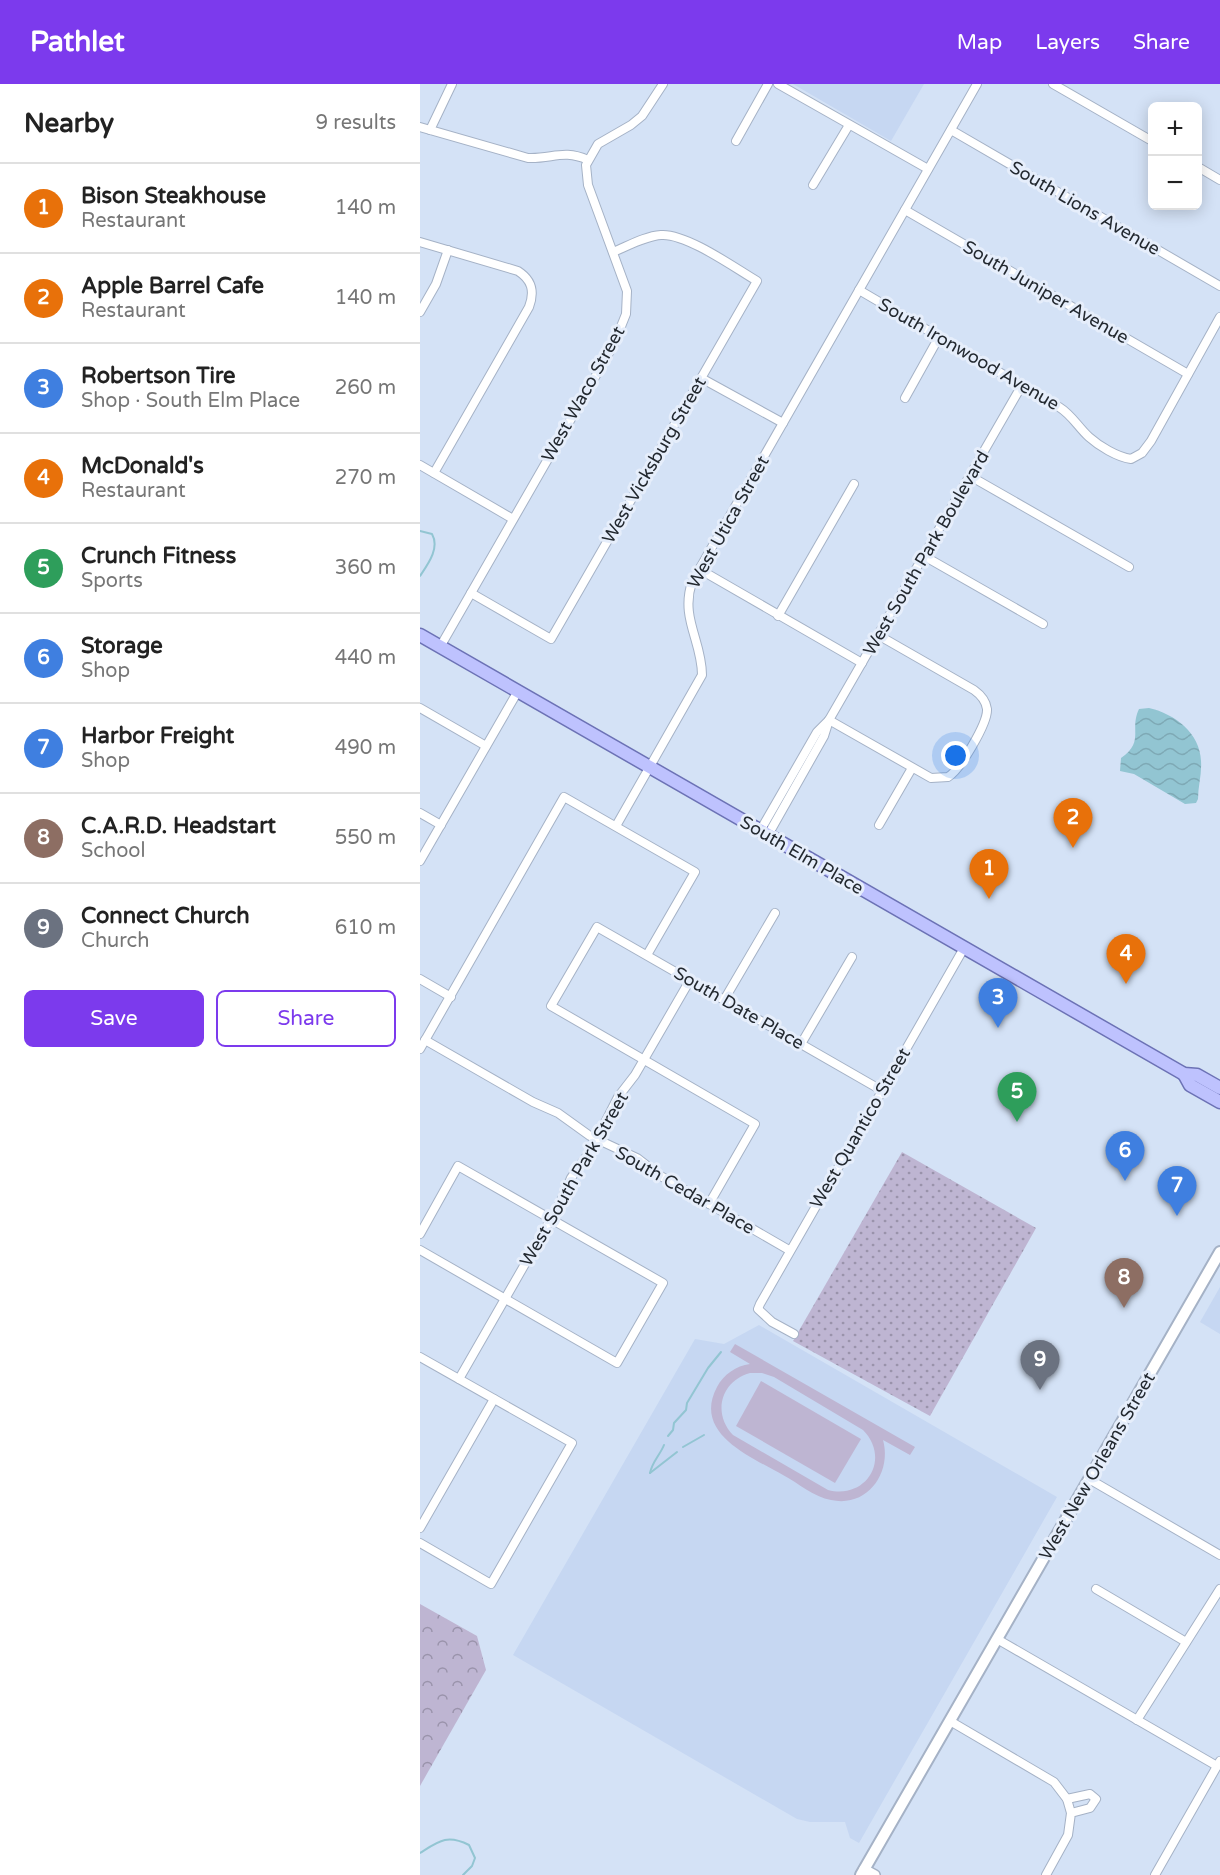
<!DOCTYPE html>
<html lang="en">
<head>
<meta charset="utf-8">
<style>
	:root { --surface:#fff; --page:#f2f2f2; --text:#222; --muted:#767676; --line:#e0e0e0; --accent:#7c3aed }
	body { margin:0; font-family:"Varela Round",sans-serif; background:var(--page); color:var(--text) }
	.controls { position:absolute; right:18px; top:18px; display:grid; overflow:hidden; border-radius:9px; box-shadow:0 3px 15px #0003 }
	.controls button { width:54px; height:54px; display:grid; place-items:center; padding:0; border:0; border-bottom:2px solid var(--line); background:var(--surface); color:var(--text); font:30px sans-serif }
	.you { position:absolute; left:536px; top:672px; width:21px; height:21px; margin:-15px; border:4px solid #fff; border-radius:50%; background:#1a73e8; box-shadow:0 0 0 9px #1a73e833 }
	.badge { display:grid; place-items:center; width:39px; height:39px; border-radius:50%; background:var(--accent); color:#fff; font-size:20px; font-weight:700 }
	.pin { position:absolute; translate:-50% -50px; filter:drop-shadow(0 2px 3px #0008) }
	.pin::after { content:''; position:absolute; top:32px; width:21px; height:18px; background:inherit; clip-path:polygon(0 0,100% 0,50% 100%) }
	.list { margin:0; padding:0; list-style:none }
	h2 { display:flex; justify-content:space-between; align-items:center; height:78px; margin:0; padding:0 24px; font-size:26px }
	h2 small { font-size:20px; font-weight:400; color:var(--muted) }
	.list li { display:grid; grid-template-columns:39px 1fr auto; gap:18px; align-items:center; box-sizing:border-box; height:90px; padding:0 24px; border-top:2px solid var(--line) }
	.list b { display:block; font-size:22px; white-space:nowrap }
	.list p { margin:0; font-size:20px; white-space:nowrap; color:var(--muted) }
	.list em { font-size:20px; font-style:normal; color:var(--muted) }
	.actions { display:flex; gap:12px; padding:18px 24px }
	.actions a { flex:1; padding:14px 0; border:2px solid var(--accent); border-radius:9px; text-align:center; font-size:21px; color:var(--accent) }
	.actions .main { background:var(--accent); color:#fff }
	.map { position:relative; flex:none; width:800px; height:1791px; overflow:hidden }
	header { display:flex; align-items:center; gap:36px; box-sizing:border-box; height:84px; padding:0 30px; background:var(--accent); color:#fff }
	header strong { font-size:28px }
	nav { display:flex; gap:33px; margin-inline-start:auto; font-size:21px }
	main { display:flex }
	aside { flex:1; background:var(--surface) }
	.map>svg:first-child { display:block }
	.built { fill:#c6d7f2 }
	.green { fill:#beb5d2; fill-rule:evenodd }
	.forest { fill:url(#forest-crowns) }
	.park { fill:url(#park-dots) }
	.water { fill:url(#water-waves) }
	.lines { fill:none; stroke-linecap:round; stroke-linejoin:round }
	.stream { stroke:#92c5d2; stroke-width:2 }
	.minor-casing { stroke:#a5b2c6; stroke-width:10 }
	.tertiary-casing { stroke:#a5b2c6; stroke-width:12 }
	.secondary-casing { stroke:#a5b2c6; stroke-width:14 }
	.primary-casing { stroke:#6c72b5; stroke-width:15 }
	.minor { stroke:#fff; stroke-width:8 }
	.tertiary { stroke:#fff; stroke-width:9 }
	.secondary { stroke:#fff; stroke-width:10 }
	.primary { stroke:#bec2fe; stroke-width:12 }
	.labels { text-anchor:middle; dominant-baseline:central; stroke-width:6; stroke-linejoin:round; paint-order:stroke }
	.street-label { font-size:18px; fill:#232930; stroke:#e6eefb }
</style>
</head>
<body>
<header>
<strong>Pathlet</strong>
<nav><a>Map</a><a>Layers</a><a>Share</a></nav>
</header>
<main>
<aside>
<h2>Nearby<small>9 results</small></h2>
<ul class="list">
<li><span class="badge" style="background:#e8710a">1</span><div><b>Bison Steakhouse</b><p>Restaurant</p></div><em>140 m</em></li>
<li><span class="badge" style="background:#e8710a">2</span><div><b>Apple Barrel Cafe</b><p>Restaurant</p></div><em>140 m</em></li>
<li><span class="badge" style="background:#3f7fe0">3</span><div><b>Robertson Tire</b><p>Shop · South Elm Place</p></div><em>260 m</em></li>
<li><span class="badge" style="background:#e8710a">4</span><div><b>McDonald's</b><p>Restaurant</p></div><em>270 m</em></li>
<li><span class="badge" style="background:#2e9e5b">5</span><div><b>Crunch Fitness</b><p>Sports</p></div><em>360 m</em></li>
<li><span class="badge" style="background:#3f7fe0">6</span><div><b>Storage</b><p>Shop</p></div><em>440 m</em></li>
<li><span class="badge" style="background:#3f7fe0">7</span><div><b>Harbor Freight</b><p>Shop</p></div><em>490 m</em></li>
<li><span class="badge" style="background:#8d6e63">8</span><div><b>C.A.R.D. Headstart</b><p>School</p></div><em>550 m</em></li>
<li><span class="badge" style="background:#6b7280">9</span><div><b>Connect Church</b><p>Church</p></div><em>610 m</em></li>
</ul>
<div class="actions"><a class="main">Save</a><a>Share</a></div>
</aside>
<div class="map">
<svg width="800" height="1791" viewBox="0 0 800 1791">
	<defs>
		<pattern id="forest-crowns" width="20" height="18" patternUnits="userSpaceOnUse" patternTransform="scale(1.5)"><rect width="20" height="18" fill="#beb5d2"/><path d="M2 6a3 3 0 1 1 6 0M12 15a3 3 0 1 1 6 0" fill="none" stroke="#9a93ab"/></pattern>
		<pattern id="park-dots" width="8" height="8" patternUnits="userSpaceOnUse" patternTransform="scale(1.5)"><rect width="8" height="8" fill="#beb5d2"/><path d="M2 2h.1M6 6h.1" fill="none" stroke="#9a93ab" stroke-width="1.8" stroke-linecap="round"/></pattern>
		<pattern id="water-waves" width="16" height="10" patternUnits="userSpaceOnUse" patternTransform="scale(1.5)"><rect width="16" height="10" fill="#92c5d2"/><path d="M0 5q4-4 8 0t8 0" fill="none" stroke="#7ea9b5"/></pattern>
	</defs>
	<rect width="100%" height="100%" fill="#d4e2f6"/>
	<g class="built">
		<path d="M373 0H504L471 57Z"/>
		<path d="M800 1203V1250L780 1238Z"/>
		<path d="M339 1241 637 1413 439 1759 430 1754 425 1738H390L377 1735 93 1571 275 1255 304 1260Z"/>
	</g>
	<g class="green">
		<path d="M315 1260 495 1363 490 1371 463 1356C472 1388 448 1424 411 1416 394 1413 378 1399 363 1391 332 1373 272 1350 297 1303 304 1290 316 1282 330 1280L310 1268ZM330 1289H342L354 1293 443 1346C471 1374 447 1416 408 1406L313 1351C292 1329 301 1297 330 1289Z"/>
		<path d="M341 1297 441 1355 415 1399 316 1342Z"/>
	</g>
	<path class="forest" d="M0 1520 57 1552 66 1586 0 1702Z"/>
	<path class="park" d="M482 1068 616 1144 510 1332 373 1257Z"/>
	<path class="water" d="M729 624C755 630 780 649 781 677 782 690 778 702 778 715L776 719 765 720 714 690 700 687 701 674C725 657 709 646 719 625Z"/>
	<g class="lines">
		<g class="stream">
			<path d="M0 447 12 450C20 464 8 480 0 492"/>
			<path d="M248 1352 253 1346 254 1339 266 1326 267 1319 288 1284 301 1268"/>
			<path d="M263 1363 284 1351"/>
			<path d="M230 1389 257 1368"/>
			<path d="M230 1389C232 1378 240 1371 244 1361"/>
			<path d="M0 1769C19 1757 27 1750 49 1761L55 1774 52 1782 43 1791"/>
		</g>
		<defs>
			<g id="minor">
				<path d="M358 0 508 85"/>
				<path d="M633 0 732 57"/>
				<path d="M0 43 108 74C133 75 143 65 168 76"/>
				<path d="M10 46 32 0"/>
				<path d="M531 46 800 202"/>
				<path d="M316 57 348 0"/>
				<path d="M778 83 800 96"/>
				<path d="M393 101 429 41"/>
				<path d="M485 126 768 290"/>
				<path d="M0 158 98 187C112 196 115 207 109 223L14 389"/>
				<path d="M439 206 639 323C652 331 658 343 669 353 679 362 697 373 711 375L722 369 731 357 800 233"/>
				<path d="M0 228 16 200 28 166"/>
				<path d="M281 294 363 339"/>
				<path d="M485 314 519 253"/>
				<path d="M0 381 93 435"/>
				<path d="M550 392 709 483"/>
				<path d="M504 472 623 540"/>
				<path d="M279 485 442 579"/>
				<path d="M51 509 131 555 337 197C315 184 266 149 241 151 225 152 208 162 193 168"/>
				<path d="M358 532 434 400"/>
				<path d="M20 563 194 260 206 230 207 207 168 101 166 81 178 60 211 41 222 32 243 0"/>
				<path d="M0 624 66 662"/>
				<path d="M409 636 511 694 528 693C540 686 568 639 567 625 566 617 561 611 554 606L458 551"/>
				<path d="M0 729 21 741"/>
				<path d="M459 741 492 684"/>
				<path d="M196 742 282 591C282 557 260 534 272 498L557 0"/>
				<path d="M340 747 397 648 408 637"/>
				<path d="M348 751 404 652 409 636 602 301"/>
				<path d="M0 777 98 607"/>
				<path d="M0 895 31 913"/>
				<path d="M304 916 355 829"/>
				<path d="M5 956 113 1018 138 1029 170 1052 217 1074 239 1091 369 1166"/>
				<path d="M381 960 432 873"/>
				<path d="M0 965 144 713 275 788 227 871"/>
				<path d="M289 1120 335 1040 131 922 177 843 461 1006"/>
				<path d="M0 1150 38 1082 243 1199 197 1279 0 1166"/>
				<path d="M374 1250 352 1238 338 1225 340 1220 544 864"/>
				<path d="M0 1273 152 1359 71 1500 0 1459"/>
				<path d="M39 1295 140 1119 151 1094 171 1066 198 1013 215 991 270 896"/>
				<path d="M669 1395 800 1471"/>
				<path d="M0 1444 74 1315"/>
				<path d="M676 1505 766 1558"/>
				<path d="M577 1555 797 1682"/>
				<path d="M717 1636 800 1505"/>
				<path d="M530 1637 634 1698 647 1715 651 1729"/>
				<path d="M626 1791 648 1751 651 1729 670 1724 676 1715 670 1710 647 1715"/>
				<path d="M735 1791 800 1677"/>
			</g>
			<path id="tertiary" d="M444 1785 455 1791"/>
			<path id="secondary" d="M441 1791 800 1168"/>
			<g id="primary">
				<path d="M0 551 764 990 777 991 800 1004"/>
				<path d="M764 990 770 1001 800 1018"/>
			</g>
		</defs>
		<use href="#minor" class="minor-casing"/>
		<use href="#tertiary" class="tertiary-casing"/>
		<use href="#secondary" class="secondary-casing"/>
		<use href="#primary" class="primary-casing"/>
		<use href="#minor" class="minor"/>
		<use href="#tertiary" class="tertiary"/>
		<use href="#secondary" class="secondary"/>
		<use href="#primary" class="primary"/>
	</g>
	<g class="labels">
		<g class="street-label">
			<text transform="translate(665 124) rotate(30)">South Lions Avenue</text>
			<text transform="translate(626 208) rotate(30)">South Juniper Avenue</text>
			<text transform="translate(549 270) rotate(30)">South Ironwood Avenue</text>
			<text transform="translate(163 310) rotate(-61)">West Waco Street</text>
			<text transform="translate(234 376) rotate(-60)">West Vicksburg Street</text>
			<text transform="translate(308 438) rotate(-61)">West Utica Street</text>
			<text transform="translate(506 469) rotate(-60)">West South Park Boulevard</text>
			<text transform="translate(382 771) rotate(30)">South Elm Place</text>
			<text transform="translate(319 924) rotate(30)">South Date Place</text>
			<text transform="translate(440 1044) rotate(-60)">West Quantico Street</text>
			<text transform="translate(154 1095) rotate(-60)">West South Park Street</text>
			<text transform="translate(265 1106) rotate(30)">South Cedar Place</text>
			<text transform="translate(677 1382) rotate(-60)">West New Orleans Street</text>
		</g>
	</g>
</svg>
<div class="controls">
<button>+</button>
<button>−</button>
</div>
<div class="you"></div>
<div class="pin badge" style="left:569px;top:815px;background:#e8710a">1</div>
<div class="pin badge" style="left:653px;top:764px;background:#e8710a">2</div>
<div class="pin badge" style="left:578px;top:944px;background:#3f7fe0">3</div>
<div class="pin badge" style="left:706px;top:900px;background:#e8710a">4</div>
<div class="pin badge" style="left:597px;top:1038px;background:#2e9e5b">5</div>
<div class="pin badge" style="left:705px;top:1097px;background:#3f7fe0">6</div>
<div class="pin badge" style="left:757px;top:1132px;background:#3f7fe0">7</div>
<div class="pin badge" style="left:704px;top:1224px;background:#8d6e63">8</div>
<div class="pin badge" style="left:620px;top:1306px;background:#6b7280">9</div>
</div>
</main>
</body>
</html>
